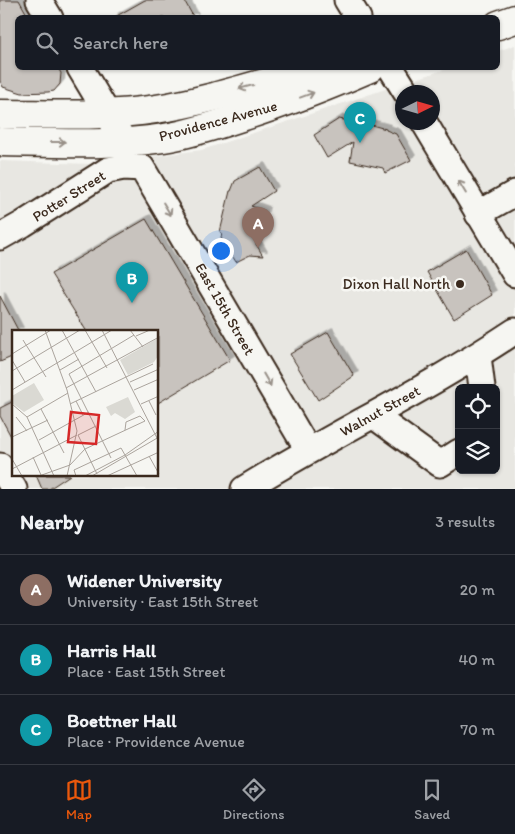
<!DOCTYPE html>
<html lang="en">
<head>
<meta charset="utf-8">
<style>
	:root { --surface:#171b24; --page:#242831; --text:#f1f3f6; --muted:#9ea1a6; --line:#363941; --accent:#ea580c }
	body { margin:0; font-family:Itim,sans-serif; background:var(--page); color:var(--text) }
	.controls { position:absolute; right:15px; bottom:15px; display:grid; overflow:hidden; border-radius:8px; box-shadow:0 1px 4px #0004 }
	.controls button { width:45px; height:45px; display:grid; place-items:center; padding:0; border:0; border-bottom:1px solid var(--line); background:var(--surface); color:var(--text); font:25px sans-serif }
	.compass { position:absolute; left:395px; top:85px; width:45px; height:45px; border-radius:50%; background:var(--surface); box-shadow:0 1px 4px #0004; rotate:85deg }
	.you { position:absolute; left:220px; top:250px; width:18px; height:18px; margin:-12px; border:4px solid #fff; border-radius:50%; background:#1a73e8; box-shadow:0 0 0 8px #1a73e833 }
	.badge { display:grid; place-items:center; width:32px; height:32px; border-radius:50%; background:var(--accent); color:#fff; font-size:16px; font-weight:700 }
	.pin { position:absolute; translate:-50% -41px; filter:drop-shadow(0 1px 2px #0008) }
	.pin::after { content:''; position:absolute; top:26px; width:18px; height:15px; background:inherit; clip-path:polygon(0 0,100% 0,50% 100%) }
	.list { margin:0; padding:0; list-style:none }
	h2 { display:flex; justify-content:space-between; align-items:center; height:65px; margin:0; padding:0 20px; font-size:21px }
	h2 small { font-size:16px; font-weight:400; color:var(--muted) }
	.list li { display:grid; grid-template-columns:32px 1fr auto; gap:15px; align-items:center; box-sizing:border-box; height:70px; padding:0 20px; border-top:1px solid var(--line) }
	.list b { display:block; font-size:19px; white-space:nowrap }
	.list p { margin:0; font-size:16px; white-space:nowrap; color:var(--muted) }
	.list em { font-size:16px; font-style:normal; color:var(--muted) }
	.icon { flex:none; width:28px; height:28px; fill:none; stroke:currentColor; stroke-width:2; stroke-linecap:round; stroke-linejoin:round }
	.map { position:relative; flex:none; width:515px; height:489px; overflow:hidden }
	.search { position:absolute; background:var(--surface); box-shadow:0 1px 4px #0004; left:15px; right:15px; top:15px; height:55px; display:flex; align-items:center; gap:12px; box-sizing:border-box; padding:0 18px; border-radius:8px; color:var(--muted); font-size:19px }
	.sheet { height:275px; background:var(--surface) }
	nav { display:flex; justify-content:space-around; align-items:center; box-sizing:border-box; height:70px; border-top:1px solid var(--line); background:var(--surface); font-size:14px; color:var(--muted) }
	nav a { display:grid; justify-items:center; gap:2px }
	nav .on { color:var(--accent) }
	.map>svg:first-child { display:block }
	.built { fill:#e8e7e2; fill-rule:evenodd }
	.building { fill:#c8c3be; stroke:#3b2a1e; filter:url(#shadow) }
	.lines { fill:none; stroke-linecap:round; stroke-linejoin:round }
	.minor-casing { stroke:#3b2a1e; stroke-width:29 }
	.major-casing { stroke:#3b2a1e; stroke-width:31 }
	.minor { stroke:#f6f6f2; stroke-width:25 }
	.major { stroke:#f6f6f2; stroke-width:28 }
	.oneway { stroke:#989088 }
	.poi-dot { fill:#3b2a1e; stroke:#f6f6f2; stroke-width:2 }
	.labels { text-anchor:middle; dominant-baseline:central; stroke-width:5; stroke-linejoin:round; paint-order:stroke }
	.street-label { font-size:15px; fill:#3b2a1e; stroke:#f6f6f2 }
	.poi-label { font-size:15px; fill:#3b2a1e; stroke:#f6f6f2; text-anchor:end }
	.inset-road { fill:none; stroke:#aba49d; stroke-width:1 }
	.view { fill:#d62828; fill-opacity:0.15; stroke:#d62828; stroke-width:2.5 }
	.inset-edge { fill:none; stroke:#3b2a1e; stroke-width:2.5 }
</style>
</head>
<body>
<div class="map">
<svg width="515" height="489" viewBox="0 0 515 489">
	<defs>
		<filter id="shadow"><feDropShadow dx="4.5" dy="-4.5" stdDeviation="0" flood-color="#0004"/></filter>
	</defs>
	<rect width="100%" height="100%" fill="#f6f6f2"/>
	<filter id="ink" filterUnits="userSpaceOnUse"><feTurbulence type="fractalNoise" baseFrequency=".02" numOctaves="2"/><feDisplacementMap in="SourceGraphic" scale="10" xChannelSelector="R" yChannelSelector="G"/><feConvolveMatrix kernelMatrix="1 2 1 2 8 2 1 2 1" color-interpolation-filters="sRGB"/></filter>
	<g filter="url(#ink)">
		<path class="built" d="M515 45V489H0V161L91 164 202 150 449 68H498V51ZM402 92H432V122H402ZM14 332H158V475H14ZM459 388H496V470H459Z"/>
		<g class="building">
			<path d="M0 0H19L29 18H18V68H58L61 73 60 84 54 91 48 92 22 93 3 87 0 81Z"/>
			<path d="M145 0H184L194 18H113Z"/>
			<path d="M339 119 349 121 350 119 386 129V130L396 134 411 160 385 173 383 168 350 161 353 142 327 158 314 135Z"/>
			<path d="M260 167 274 191 251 206 265 211 256 244 263 256 250 255 236 262 221 238 222 233 220 232 230 191H231L235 181Z"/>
			<path d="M146 219 230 360 158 403V332H87L51 274Z"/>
			<path d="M466 249 492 295 454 319 427 272Z"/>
			<path d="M0 296 19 332H14V356L0 362Z"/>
			<path d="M328 332 354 376 318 400 290 354Z"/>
			<path d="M14 401V442L0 416V408Z"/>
			<path d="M36 475H70L49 489H42Z"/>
		</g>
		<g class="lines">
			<defs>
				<g id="minor">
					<path d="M39 0 50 18"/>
					<path d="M347 0 358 18"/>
					<path d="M80 68 125 143"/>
					<path d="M391 68 406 92"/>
					<path d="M424 122 515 274"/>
					<path d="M478 214 515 193"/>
					<path d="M0 237 23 224 108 170 124 167 142 168 308 450"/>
					<path d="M478 356 482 388"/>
					<path d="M374 416 440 464 459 452"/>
					<path d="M0 466 14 489"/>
					<path d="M244 489C333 434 428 389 515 331"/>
				</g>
				<g id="major">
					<path d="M498 25 515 19"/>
					<path d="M0 114C51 114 105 117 156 109 208 101 259 84 310 70L329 68"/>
					<path d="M0 142C54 143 110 146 164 138 189 134 214 126 238 118 283 104 326 87 370 68"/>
				</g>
			</defs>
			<use href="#minor" class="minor-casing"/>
			<use href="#major" class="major-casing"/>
			<use href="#minor" class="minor"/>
			<use href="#major" class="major"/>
		</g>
		<defs><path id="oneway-shaft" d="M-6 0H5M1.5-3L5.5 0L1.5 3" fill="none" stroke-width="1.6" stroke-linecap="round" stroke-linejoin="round" transform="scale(1.25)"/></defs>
		<g class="oneway">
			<use href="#oneway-shaft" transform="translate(246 87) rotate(165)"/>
			<use href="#oneway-shaft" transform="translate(307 95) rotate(-20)"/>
			<use href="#oneway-shaft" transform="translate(58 142)"/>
			<use href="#oneway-shaft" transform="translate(462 187) rotate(-121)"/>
			<use href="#oneway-shaft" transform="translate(167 209) rotate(59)"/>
			<use href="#oneway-shaft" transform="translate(267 380) rotate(60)"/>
		</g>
	</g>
	<circle class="poi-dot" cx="460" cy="284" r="5"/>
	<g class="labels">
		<g class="street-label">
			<text transform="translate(218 121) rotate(-15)">Providence Avenue</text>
			<text transform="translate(69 196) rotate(-32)">Potter Street</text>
			<text transform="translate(225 309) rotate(60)">East 15th Street</text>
			<text transform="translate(380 411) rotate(-29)">Walnut Street</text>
		</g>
		<g class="poi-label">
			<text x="450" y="284">Dixon Hall North</text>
		</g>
	</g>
	<g transform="translate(12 330)">
		<rect width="146" height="146" fill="#f6f6f2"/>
		<path d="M146 8V26L142 32 116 45 108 30ZM22 53 32 70 12 82 0 73V66ZM116 67 123 82 113 89 103 83 99 86 94 77Z" fill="#dad9d3"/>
		<path class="inset-road" d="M33 0 55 60 65 101 55 146M50 0 84 62M73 0 95 38M90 0 145 108M118 0 131 17M124 6 138 0M11 10 34 47M0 24 39 0M0 30 13 52M48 40 67 29M0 41 68 0M57 44 99 128M57 44 122 5M118 52 147 39M54 58 147 7M0 60 100 0M122 60 147 49M64 71 71 85M137 71 144 85M0 74 15 87 42 146M58 74 141 34M129 74 147 66M29 79 52 123M4 87 15 101M15 87 56 63M84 96 66 105 85 144M113 100 114 92 128 86 133 91M0 107 36 90M27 110 77 82M137 126 147 144M21 127 29 145M0 129 10 146M58 135 73 119 133 91M0 139 65 105M27 146 58 135M64 146 62 140 109 118 125 146M73 146 113 125 147 101M80 146 147 107M95 146 147 122"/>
		<path class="view" d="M59 82 87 85 84 114 56 112Z"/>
		<rect width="146" height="146" class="inset-edge"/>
	</g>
</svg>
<div class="controls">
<button><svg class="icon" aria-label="locate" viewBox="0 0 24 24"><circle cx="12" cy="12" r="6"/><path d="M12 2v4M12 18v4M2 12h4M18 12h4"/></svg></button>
<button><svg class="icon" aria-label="layers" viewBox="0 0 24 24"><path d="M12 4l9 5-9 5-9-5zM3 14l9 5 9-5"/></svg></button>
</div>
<svg class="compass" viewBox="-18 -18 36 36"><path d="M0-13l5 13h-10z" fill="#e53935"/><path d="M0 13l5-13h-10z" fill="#9ea1a6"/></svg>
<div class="you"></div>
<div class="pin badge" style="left:258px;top:248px;background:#8d6e63">A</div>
<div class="pin badge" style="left:132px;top:303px;background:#0f9aa8">B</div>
<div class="pin badge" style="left:360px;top:143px;background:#0f9aa8">C</div>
<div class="search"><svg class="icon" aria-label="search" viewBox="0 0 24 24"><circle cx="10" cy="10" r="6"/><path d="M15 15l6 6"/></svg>Search here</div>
</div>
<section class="sheet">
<h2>Nearby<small>3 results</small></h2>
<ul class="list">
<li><span class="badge" style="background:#8d6e63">A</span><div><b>Widener University</b><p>University · East 15th Street</p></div><em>20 m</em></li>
<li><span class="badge" style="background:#0f9aa8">B</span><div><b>Harris Hall</b><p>Place · East 15th Street</p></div><em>40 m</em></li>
<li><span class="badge" style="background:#0f9aa8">C</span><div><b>Boettner Hall</b><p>Place · Providence Avenue</p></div><em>70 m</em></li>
</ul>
</section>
<nav>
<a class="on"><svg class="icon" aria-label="map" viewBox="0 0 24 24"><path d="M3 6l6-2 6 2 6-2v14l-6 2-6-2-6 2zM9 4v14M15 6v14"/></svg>Map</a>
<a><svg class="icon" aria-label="directions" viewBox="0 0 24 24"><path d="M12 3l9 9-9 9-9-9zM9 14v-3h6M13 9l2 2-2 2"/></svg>Directions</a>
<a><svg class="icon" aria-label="saved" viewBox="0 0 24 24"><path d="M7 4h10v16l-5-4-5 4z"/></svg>Saved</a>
</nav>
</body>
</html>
